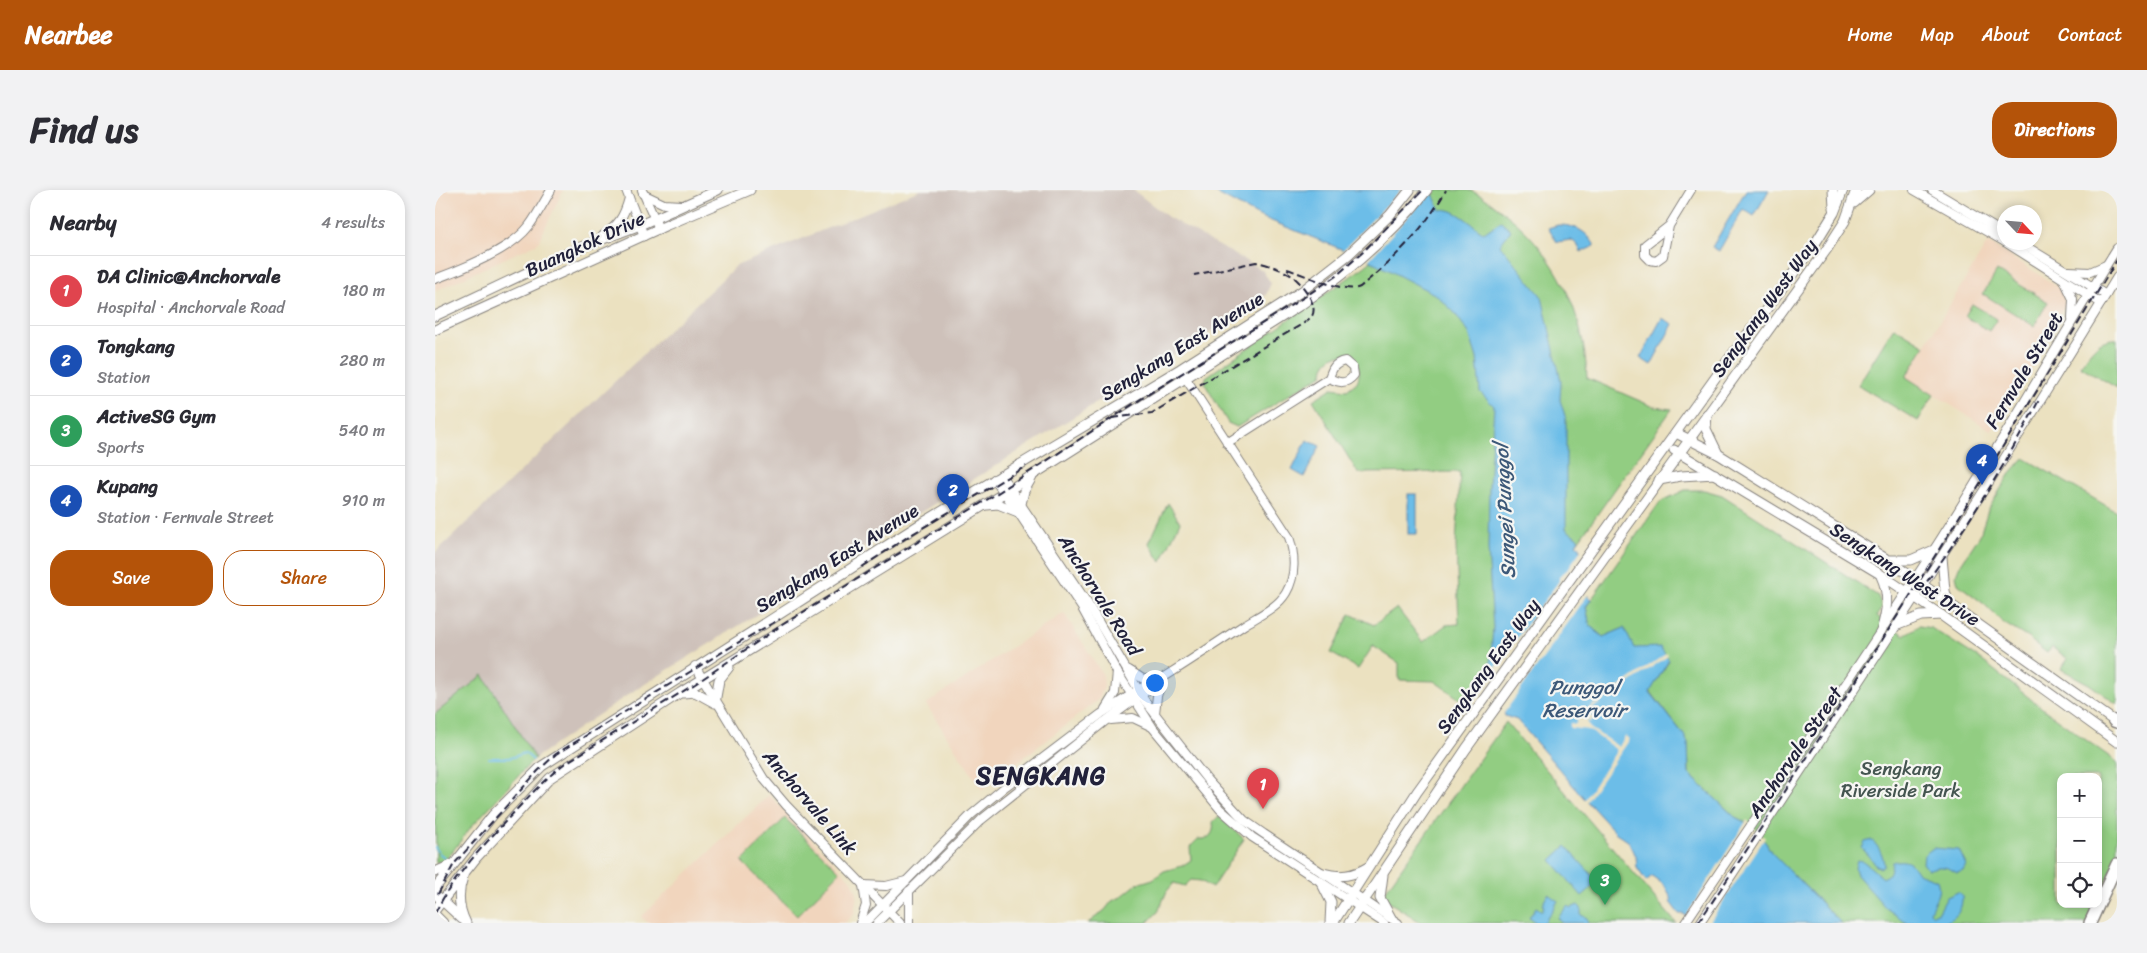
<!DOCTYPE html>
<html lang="en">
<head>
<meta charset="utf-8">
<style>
	:root { --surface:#fff; --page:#f2f2f3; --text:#2b2b33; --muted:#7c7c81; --line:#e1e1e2; --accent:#b45309 }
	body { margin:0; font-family:Sriracha,sans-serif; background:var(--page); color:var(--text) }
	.controls { position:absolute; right:15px; bottom:15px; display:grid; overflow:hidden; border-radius:10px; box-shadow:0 2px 8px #0003 }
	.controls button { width:45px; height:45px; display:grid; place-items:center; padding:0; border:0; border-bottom:1px solid var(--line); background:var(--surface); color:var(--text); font:25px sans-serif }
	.compass { position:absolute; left:1562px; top:15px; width:45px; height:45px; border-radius:50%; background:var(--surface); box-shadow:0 2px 8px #0003; rotate:116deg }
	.you { position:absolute; left:719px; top:492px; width:18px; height:18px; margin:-12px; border:4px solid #fff; border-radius:50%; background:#1a73e8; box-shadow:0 0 0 8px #1a73e833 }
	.badge { display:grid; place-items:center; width:32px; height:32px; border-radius:50%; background:var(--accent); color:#fff; font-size:16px; font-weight:700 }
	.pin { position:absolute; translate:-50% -41px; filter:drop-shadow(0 1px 2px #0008) }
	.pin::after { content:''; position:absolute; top:26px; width:18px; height:15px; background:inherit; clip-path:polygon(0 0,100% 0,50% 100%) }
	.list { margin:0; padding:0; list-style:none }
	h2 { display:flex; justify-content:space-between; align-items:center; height:65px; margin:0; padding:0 20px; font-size:21px }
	h2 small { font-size:16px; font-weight:400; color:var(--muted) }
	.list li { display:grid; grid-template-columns:32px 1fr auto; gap:15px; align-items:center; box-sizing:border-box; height:70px; padding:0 20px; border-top:1px solid var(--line) }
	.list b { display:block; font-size:19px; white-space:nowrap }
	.list p { margin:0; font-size:16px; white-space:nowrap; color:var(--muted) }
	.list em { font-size:16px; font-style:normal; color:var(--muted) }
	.actions { display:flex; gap:10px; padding:15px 20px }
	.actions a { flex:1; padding:11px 0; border:1px solid var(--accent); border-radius:20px; text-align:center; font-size:18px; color:var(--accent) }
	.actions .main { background:var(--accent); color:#fff }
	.icon { flex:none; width:28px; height:28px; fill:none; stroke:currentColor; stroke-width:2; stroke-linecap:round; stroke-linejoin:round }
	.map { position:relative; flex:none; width:1682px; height:733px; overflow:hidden; border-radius:20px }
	header { display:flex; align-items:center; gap:30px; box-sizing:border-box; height:70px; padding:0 25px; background:var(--accent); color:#fff }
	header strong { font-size:24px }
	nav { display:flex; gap:28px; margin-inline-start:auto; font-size:18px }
	.intro { display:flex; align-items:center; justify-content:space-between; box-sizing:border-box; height:120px; padding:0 30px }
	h1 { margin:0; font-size:35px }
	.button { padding:12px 22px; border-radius:20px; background:var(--accent); color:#fff; font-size:18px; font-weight:700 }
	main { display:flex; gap:30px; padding:0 30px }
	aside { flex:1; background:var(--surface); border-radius:20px; box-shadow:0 2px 8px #0003 }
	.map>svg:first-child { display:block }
	.built { fill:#f1d5bd }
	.industrial { fill:#cec1ba }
	.green { fill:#92cd82; stroke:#5a785e }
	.water { fill:#6cbde8; stroke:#477092 }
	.pier { fill:#ebe1c0 }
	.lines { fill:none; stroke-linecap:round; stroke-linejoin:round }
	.stream { stroke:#6cbde8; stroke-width:2 }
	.minor-casing { stroke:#86827e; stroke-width:10 }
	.major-casing { stroke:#86827e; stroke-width:11 }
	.highway-casing { stroke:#86827e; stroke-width:14 }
	.minor { stroke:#fff; stroke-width:8 }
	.major { stroke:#fff; stroke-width:9 }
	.highway { stroke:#fff; stroke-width:11 }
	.rail { stroke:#22223b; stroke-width:2; stroke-dasharray:8 4; stroke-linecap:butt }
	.labels { text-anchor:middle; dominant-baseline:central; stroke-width:4.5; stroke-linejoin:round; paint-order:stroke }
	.street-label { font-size:19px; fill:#22223b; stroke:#f6f6f2 }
	.park-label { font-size:19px; fill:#445550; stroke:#f6f6f2 }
	.water-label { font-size:20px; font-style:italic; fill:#3c5878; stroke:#f6f6f2 }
	.district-label { font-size:24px; font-weight:bold; letter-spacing:1px; fill:#22223b; stroke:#f6f6f2 }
</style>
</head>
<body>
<header>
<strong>Nearbee</strong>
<nav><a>Home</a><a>Map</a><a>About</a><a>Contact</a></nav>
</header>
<div class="intro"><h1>Find us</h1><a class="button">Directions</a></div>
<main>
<aside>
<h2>Nearby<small>4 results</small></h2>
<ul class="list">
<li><span class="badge" style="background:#e0444e">1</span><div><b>DA Clinic@Anchorvale</b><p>Hospital · Anchorvale Road</p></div><em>180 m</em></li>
<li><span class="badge" style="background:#1a4fb4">2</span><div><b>Tongkang</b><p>Station</p></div><em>280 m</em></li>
<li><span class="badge" style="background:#2e9e5b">3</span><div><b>ActiveSG Gym</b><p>Sports</p></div><em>540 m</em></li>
<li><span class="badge" style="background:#1a4fb4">4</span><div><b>Kupang</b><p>Station · Fernvale Street</p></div><em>910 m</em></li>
</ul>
<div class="actions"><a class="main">Save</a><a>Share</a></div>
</aside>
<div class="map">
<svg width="1682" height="733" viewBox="0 0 1682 733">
	<rect width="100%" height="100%" fill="#f6f6f2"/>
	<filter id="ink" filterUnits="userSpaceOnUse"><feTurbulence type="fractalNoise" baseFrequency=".02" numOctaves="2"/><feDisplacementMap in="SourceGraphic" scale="10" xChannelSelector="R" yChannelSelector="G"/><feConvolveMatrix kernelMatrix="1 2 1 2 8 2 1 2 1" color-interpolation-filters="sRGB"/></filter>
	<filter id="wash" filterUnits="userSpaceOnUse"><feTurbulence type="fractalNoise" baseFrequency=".0096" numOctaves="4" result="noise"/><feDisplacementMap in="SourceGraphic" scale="20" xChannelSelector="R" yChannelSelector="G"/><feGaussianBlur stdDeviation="1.12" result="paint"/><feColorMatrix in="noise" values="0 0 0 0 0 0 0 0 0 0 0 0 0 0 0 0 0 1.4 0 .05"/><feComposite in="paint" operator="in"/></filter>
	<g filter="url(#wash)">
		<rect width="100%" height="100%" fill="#ebe1c0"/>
		<g class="built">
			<path d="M0 0H128L103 53 0 101Z"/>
			<path d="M1553 52 1623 97 1629 105 1630 114 1604 166 1587 194 1574 207 1557 241 1471 187Z"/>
			<path d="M629 423 668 485 669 497 664 509 547 600 491 514Z"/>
			<path d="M334 605 417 691 422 703 419 724 410 733H213L206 727Z"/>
		</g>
		<path class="industrial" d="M485 0H698L733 27 827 80 836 93 831 105 775 142 194 504 100 568 48 485 0 524V363L301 76Z"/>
		<g class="green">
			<path d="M1002 0C1012 0 1024 0 1033 0 1047 4 1061 16 1072 25 1123 66 1149 123 1152 188L1219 217 1237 219 1029 512 999 491 964 490V473L938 456 923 479 896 463 915 424 939 435 962 418 988 452 1011 435 1024 434 1021 355 1025 282 923 283 878 210 897 198 912 200 922 192C935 163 889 153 888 184L802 237 793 233 770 194 771 187 929 77 945 64Z"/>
			<path d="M1562 81 1613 112 1599 136 1548 104Z"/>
			<path d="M1537 114 1562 129 1554 141 1530 126Z"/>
			<path d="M1459 137 1490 156 1471 187 1499 205 1483 231 1423 195Z"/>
			<path d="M1682 149V198L1645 176C1656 162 1662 148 1682 149Z"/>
			<path d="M1589 268 1682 322V514L1654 494 1626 479 1633 469 1617 457 1612 463 1593 448 1567 432 1549 414 1523 394 1521 385 1524 377 1545 345 1553 320 1574 285Z"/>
			<path d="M1250 300H1269L1287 305 1443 406 1447 417 1442 426 1469 445 1484 436 1496 438 1545 469 1616 525 1682 572V668L1663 709V587H1626V714H1661L1653 733H1406L1336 662 1331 653 1312 633 1300 627 1254 584 1253 553 1249 545 1215 501 1234 471 1198 458 1189 438 1168 447 1155 436 1151 417 1225 312Z"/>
			<path d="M733 313 745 332 726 372 714 353Z"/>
			<path d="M48 485 100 568 36 637 11 670 1 673 0 524Z"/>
			<path d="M1071 532 1241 733H987L946 707Z"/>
			<path d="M784 626 809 649 777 698 766 691 756 690 750 696 739 693 732 701 723 722 712 733H653L670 720 677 711 686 707 702 694 718 689 729 681 747 676 756 670 755 657 763 649C774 650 780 644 778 632Z"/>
			<path d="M350 628 405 682 362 726 307 672Z"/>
		</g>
		<g class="water">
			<path d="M775 0H989L998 4 1005 20C1019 16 1037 35 1049 43L1066 31 1076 40 1065 55 1107 107 1126 191 1125 210 1131 229V339L1144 349 1141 354 1145 357 1153 407 1156 409 1151 417 1155 436 1168 447 1189 438 1199 458 1225 457 1234 470 1215 502 1249 545 1253 553 1254 584 1300 627 1312 633 1331 653 1336 662 1406 733H1257L1249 724H1244L1235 712 1237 710 1229 695 1217 686 1211 691 1202 678 1201 666 1194 652 1180 642 1148 607 1082 530 1070 526 1055 480 1058 437 1053 359 1054 298 1059 216 1045 202 1042 168 1034 143 1019 122 1001 105 936 71 824 26Z"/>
			<path d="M1311 0H1334L1319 26 1308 19 1284 61 1277 57Z"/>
			<path d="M1123 35C1140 35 1152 41 1160 56L1146 62 1142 54 1136 50 1122 52 1113 38Z"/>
			<path d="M1227 128 1238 134 1216 175 1205 168Z"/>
			<path d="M872 250 885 256 869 287 857 280Z"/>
			<rect x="973" y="304" width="9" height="40"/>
			<path d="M1436 650C1444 656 1449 666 1449 676L1446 678 1441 676 1436 668 1427 658 1430 652Z"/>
			<path d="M1131 656 1163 692 1147 706 1116 670Z"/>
			<path d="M1498 658 1524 660 1531 675 1528 681 1522 683C1512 676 1504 675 1493 680L1488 673 1489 665Z"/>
			<path d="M1422 670 1428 671 1448 688 1455 683 1457 672C1470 669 1476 671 1483 683L1502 690C1507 705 1499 708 1495 722L1498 725 1504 722 1512 707 1523 702 1527 706C1528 720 1520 733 1502 733 1499 732 1498 730 1495 730L1494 733H1472L1451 718 1422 685 1420 678Z"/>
			<path d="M1113 704 1123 711 1109 733H1102L1094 728 1101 717 1107 721 1109 716 1107 715Z"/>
			<path d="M1143 715 1146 718V725L1152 728 1153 733H1127L1123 728 1132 716 1136 718Z"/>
		</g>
		<g class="pier">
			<path d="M966 0 996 1 932 72 907 61Z"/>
			<path d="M1148 357 1155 402 1067 526 1054 485 1065 471 1064 468 1071 459H1074L1124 391V386L1132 380Z"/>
			<path d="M1232 463 1233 466 1152 522 1159 528 1156 532 1152 531 1155 538 1184 557 1190 546 1195 549 1151 613 1149 611 1182 560 1154 540 1135 538V533L1141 534 1143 521 1148 522Z"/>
			<path d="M1312 630 1330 648 1274 733H1253L1249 729Z"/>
		</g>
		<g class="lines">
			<g class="stream">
				<path d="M54 568H75L90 563 98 570"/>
				<path d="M0 657 4 663 10 668"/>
			</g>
		</g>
	</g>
	<g filter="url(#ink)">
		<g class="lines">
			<defs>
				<g id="minor">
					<path d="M191 0 209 46"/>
					<path d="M207 0 224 39"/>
					<path d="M1479 0 1570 52"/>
					<path d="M1497 0 1570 44"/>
					<path d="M208 4 229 14 247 15"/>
					<path d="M1234 36 1210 55V65L1215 70 1221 71 1228 66 1234 36 1256 0"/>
					<path d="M166 47C183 36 189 27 194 8"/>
					<path d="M1570 52 1666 113"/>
					<path d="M1584 52 1671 105"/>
					<path d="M1634 81 1655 82 1671 75"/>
					<path d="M0 89C27 79 76 60 94 36 102 25 109 12 116 0"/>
					<path d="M1630 92 1638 109 1637 128"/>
					<path d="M910 171 918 178 919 185C911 195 904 193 894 188 897 179 899 173 910 171Z"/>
					<path d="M792 253 894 188"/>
					<path d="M566 285 653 414 710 511 773 591 809 630 829 644 963 733"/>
					<path d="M559 289 583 322 647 418 682 482 718 538 785 619 817 647 949 733"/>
					<path d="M260 476 329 589 351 615 465 733"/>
					<path d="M694 480 708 489H719"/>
					<path d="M670 519 680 503 682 482"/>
					<path d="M720 523 722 506 727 491"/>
					<path d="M676 530 698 528 715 536"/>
					<path d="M428 695 451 696 471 691"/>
					<path d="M425 733 431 715 428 695"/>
					<path d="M430 733 536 625 571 596 666 524 711 495 729 487C756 470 782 453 809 435 823 426 842 418 851 403 861 386 860 365 854 347L748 184"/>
					<path d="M442 733 546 630 669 532 724 492"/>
					<path d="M474 733V701"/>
					<path d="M1250 733C1334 608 1419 484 1500 358 1563 259 1620 158 1682 58"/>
					<path d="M1265 733C1407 519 1549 306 1682 87"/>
				</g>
				<g id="major">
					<path d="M1398 0 1399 18"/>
					<path d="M1419 13 1434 0"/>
					<path d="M0 126 144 58 205 35 283 0"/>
					<path d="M0 140 232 35 315 0"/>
					<path d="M1272 224 1271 239 1283 264"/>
					<path d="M1241 243 1283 264 1453 370 1682 533"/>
					<path d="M1239 260 1445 384 1506 425 1682 552"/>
					<path d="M1224 290 1246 286 1280 284"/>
					<path d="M586 314 589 301 597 287"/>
					<path d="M552 315 563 314 583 322"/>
					<path d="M1507 367 1510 401 1513 412"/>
					<path d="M1453 370H1476L1499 360"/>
					<path d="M1463 435 1486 426 1506 425"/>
					<path d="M1446 441C1452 421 1455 405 1446 386"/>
					<path d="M248 503 260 502 280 513 284 490 294 477"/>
					<path d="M0 682 16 675"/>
					<path d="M888 683C905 688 918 686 933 677"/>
					<path d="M948 685 945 708 956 728"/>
					<path d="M28 687C22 703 23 717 31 733"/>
					<path d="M886 692 896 712 895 733"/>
					<path d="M0 698 58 625 107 576 484 335 745 179 867 101 913 65 955 25 975 0"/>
					<path d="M0 704 27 729"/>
					<path d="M0 720 41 668 115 588 245 503 582 295 867 114C913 82 957 45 992 0"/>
					<path d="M0 725 8 733"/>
					<path d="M898 733 982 602 1288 177 1378 57 1399 23 1408 0"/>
					<path d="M914 733 1031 559 1392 59 1410 31 1421 0"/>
				</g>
				<g id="highway">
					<path d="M1679 531 1682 532"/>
					<path d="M1655 733 1682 674"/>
				</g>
			</defs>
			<use href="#minor" class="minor-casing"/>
			<use href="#major" class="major-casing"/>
			<use href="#highway" class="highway-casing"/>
			<use href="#minor" class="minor"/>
			<use href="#major" class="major"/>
			<use href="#highway" class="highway"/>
			<g class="rail">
				<path d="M852 79C868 84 910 104 925 97 959 69 990 39 1011 0"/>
				<path d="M677 228 717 223 869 133C871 131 876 128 877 126 884 115 866 92 857 86 847 79 832 74 821 72L759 85"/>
				<path d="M427 377 474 346 591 276"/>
				<path d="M1485 401C1530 340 1570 276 1605 208"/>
				<path d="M3 704 19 674 103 581 121 564 299 455 345 429"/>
				<path d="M0 723C17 689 43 662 68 634 88 613 106 592 129 574L260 494 347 435 558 306 709 207 871 106 901 86 928 62 988 0"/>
				<path d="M1263 733C1409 516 1546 293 1682 70"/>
			</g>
		</g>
	</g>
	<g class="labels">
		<g class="street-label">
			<text transform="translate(150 54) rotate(-25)">Buangkok Drive</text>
			<text transform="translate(1329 118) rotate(-54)">Sengkang West Way</text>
			<text transform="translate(747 156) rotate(-32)">Sengkang East Avenue</text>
			<text transform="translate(1589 180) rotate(-59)">Fernvale Street</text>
			<text transform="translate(402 368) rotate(-32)">Sengkang East Avenue</text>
			<text transform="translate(1470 384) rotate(33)">Sengkang West Drive</text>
			<text transform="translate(665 405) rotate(58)">Anchorvale Road</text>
			<text transform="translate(1053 476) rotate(-54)">Sengkang East Way</text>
			<text transform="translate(1360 562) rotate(-56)">Anchorvale Street</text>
			<text transform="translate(375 612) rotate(49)">Anchorvale Link</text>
		</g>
		<g class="park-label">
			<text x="1466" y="578">Sengkang<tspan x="1466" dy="22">Riverside Park</tspan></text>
		</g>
		<g class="water-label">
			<text transform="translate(1070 321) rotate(-93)">Sungei Punggol</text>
			<text x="1149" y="497">Punggol<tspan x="1149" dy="23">Reservoir</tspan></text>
		</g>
		<g class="district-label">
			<text x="606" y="586">SENGKANG</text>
		</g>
	</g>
</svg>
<div class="controls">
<button>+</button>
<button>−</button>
<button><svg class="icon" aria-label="locate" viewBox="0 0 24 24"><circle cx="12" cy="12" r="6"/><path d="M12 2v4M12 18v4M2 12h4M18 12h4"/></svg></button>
</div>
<svg class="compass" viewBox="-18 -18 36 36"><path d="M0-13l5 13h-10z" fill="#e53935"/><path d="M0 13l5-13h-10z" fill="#7c7c81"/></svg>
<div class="you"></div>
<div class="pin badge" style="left:828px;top:619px;background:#e0444e">1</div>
<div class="pin badge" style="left:518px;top:325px;background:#1a4fb4">2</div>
<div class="pin badge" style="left:1170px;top:715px;background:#2e9e5b">3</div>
<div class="pin badge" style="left:1547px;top:295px;background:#1a4fb4">4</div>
</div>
</main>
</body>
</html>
